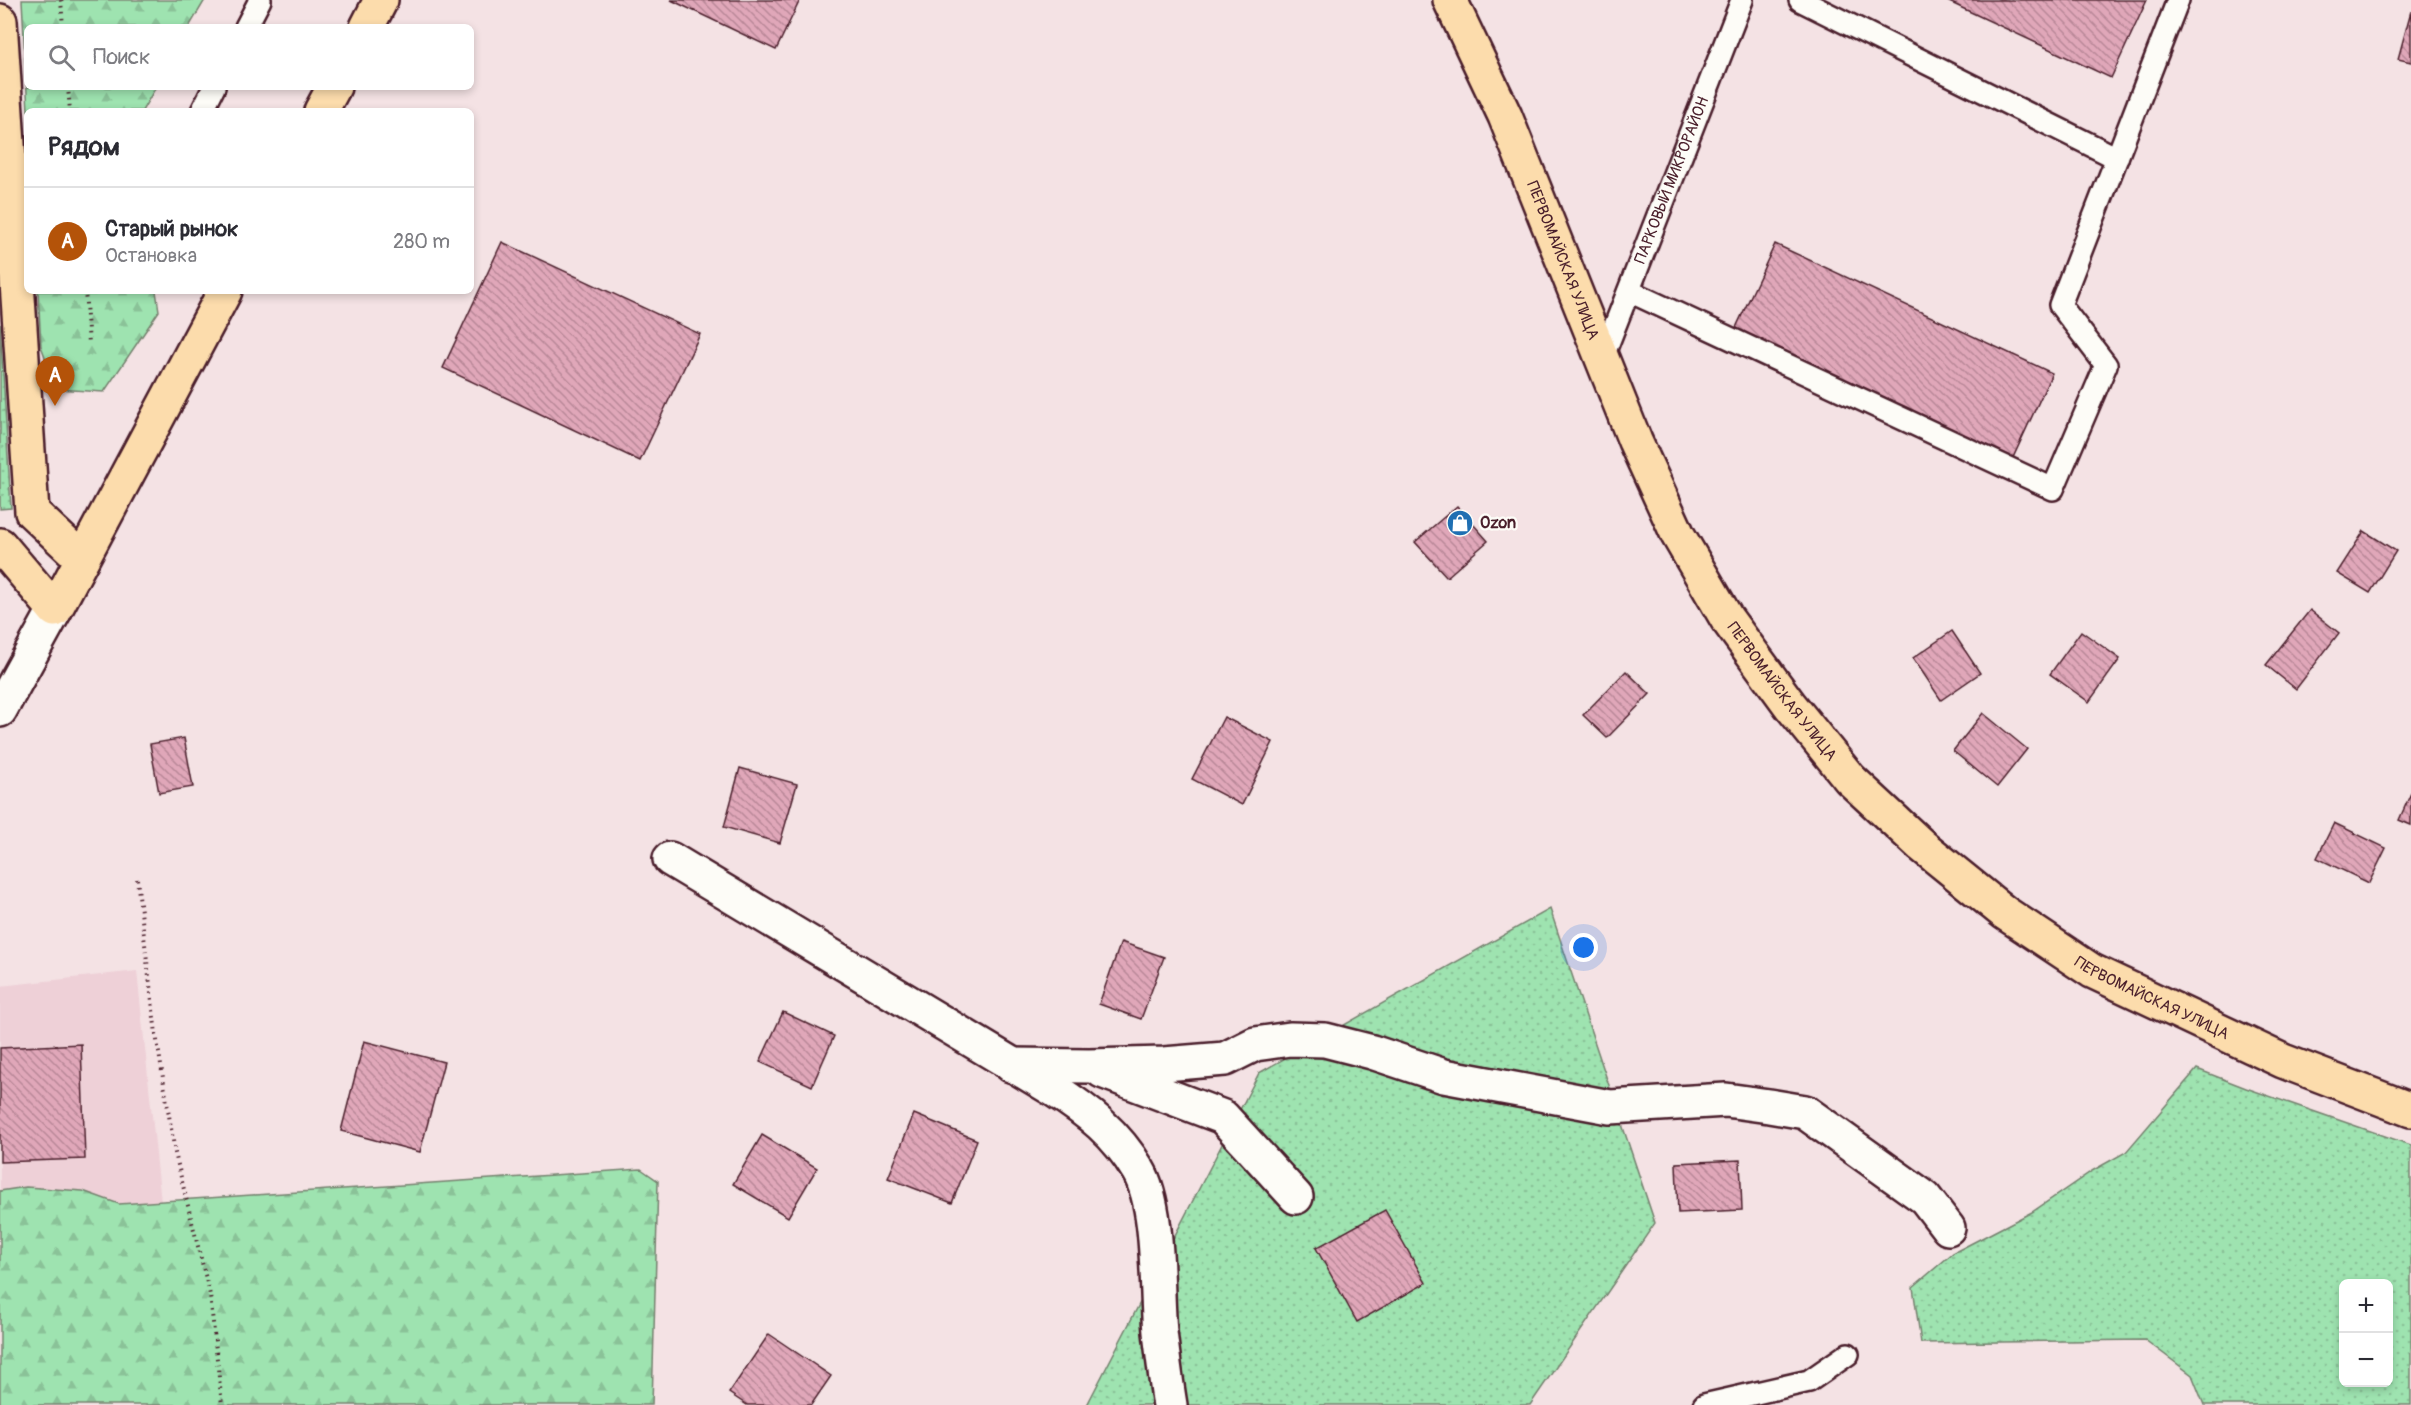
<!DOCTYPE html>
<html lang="ru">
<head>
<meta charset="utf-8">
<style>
	:root { --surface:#fff; --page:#f7f7f7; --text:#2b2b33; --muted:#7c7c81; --line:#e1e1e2; --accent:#b45309 }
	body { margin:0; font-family:Pangolin,sans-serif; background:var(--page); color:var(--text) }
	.controls { position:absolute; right:18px; bottom:18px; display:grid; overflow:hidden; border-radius:9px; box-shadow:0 3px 9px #0003 }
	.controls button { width:54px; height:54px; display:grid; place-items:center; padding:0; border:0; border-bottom:2px solid var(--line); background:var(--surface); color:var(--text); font:30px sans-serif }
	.you { position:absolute; left:1584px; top:948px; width:21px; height:21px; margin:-15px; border:4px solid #fff; border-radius:50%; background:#1a73e8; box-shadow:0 0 0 9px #1a73e833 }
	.badge { display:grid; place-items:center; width:39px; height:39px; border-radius:50%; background:var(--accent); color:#fff; font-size:20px; font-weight:700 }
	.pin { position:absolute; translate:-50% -50px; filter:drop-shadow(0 2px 3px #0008) }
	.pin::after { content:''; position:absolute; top:32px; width:21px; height:18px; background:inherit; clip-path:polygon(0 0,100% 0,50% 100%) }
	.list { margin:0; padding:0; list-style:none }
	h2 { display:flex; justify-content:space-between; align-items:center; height:78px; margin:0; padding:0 24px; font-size:26px }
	h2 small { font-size:20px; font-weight:400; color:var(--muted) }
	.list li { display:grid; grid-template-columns:39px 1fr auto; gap:18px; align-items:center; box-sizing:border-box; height:108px; padding:0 24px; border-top:2px solid var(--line) }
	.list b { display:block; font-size:22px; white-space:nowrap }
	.list p { margin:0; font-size:20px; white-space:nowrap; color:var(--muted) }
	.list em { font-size:20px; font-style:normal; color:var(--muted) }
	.icon { flex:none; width:33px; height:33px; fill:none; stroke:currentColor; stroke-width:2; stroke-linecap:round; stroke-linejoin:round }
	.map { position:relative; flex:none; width:2411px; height:1405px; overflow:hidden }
	.search { position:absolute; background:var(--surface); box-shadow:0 3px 9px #0003; left:24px; top:24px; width:450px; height:66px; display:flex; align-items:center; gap:15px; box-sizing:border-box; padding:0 21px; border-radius:9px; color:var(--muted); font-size:22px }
	.panel { position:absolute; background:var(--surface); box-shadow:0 3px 9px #0003; left:24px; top:108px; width:450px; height:186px; border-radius:9px }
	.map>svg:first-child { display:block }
	.built { fill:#eed0d7 }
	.grass { fill:url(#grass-dots); stroke:#74816e; stroke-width:1.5; fill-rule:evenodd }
	.forest { fill:url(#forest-firs); stroke:#74816e; stroke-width:1.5 }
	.building { fill:url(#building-back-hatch); stroke:#4a1f2b; stroke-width:1.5 }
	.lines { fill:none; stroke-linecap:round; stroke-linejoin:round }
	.service-casing { stroke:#4a1f2b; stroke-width:26 }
	.minor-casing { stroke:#4a1f2b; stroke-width:38 }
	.primary-casing { stroke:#4a1f2b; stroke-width:38 }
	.path { stroke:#4a1f2b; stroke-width:4; stroke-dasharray:1.5 4.5; stroke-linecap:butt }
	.service { stroke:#fdfcf7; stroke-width:21 }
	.minor { stroke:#fdfcf7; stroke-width:33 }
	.primary { stroke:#fcdcac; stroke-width:33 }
	.labels { text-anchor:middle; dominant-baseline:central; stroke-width:4.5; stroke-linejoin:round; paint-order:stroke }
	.street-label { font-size:16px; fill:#4a1f2b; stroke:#fdfcf7 }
	.poi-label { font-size:16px; font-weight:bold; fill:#4a1f2b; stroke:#fdfcf7; text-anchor:start }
</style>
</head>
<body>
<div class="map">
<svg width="2411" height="1405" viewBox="0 0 2411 1405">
	<defs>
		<pattern id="grass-dots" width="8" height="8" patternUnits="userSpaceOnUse" patternTransform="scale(1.5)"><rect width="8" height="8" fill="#9ee3b0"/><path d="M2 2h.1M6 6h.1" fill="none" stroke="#8ac298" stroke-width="1.8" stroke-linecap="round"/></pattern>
		<pattern id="forest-firs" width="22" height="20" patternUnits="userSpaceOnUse" patternTransform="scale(1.5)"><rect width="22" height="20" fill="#9ee3b0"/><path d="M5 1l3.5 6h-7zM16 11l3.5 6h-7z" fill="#8ac298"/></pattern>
		<pattern id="building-back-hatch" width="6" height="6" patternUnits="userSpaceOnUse" patternTransform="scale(1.5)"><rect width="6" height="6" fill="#e0a7b9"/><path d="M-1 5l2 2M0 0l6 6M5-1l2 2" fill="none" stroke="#b88797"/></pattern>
	</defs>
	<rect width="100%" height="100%" fill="#f4e2e4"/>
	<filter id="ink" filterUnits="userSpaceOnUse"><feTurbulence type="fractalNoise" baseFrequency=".0167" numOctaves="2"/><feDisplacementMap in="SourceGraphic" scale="12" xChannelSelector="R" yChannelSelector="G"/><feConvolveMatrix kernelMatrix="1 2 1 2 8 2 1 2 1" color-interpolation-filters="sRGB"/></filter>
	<g filter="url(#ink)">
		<path class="built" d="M137 971 161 1202 119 1204 83 1191 26 1187 0 1191V986Z"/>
		<g class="grass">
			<path d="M0 324 11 508 0 509Z"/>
			<path d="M1550 909 1655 1223 1530 1405H1087L1259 1073Z"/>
			<path d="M2197 1069 2246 1088 2411 1145V1405H2204L2192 1375 2145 1340 1921 1343 1913 1287 1953 1253 2032 1212 2092 1171 2126 1152ZM2344 1284H2388V1382H2344Z"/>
		</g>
		<g class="forest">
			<path d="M22 0H205L189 27H27V87H156L142 111H28Z"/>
			<path d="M38 291H156L159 311 104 392 57 389 41 346Z"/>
			<path d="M641 1169 658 1181 652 1405H0V1191L26 1187 83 1191 119 1204Z"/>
		</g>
		<g class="building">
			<path d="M671 0H800L776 50Z"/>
			<path d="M1945 0H2147L2111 78Z"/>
			<path d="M2411 11V62L2398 59Z"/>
			<path d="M502 242 700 334 640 461 443 368Z"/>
			<path d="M1775 244 2052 373 2011 462 1734 332Z"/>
			<path d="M1457 506 1488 541 1447 577 1415 542Z"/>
			<path d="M2364 531 2396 551 2370 593 2337 573Z"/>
			<path d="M2310 610 2339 633 2296 689 2266 665Z"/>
			<path d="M1952 631 1980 673 1941 700 1913 658Z"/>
			<path d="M2081 631 2120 659 2089 702 2050 674Z"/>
			<path d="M1626 671 1650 694 1607 738 1583 715Z"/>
			<path d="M1983 713 2027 749 1997 787 1953 751Z"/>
			<path d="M1224 717 1273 742 1242 805 1192 779Z"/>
			<path d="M184 738 193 787 159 793 150 744Z"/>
			<path d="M740 768 797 784 780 843 724 827Z"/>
			<path d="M2411 793V825L2399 820Z"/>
			<path d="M2334 823 2386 848 2369 883 2317 858Z"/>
			<path d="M1121 942 1164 957 1141 1019 1099 1004Z"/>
			<path d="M783 1012 834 1036 812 1086 760 1062Z"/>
			<path d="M364 1041 444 1062 420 1152 341 1131Z"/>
			<path d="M81 1044 85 1159 0 1162V1048Z"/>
			<path d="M914 1114 977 1140 952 1203 888 1178Z"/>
			<path d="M762 1135 817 1168 788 1217 733 1184Z"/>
			<path d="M1740 1160 1742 1210 1678 1213 1676 1163Z"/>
			<path d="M1385 1210 1426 1283 1357 1322 1316 1248Z"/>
			<path d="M769 1334 831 1376 811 1405H747L729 1393Z"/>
		</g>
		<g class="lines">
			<defs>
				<g id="service">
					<path d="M1800 0 2117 158"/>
					<path d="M246 27 260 0"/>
					<path d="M202 111 214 87"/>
					<path d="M1629 291 2053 489 2106 365 2060 305 2178 0"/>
					<path id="s1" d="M1602 359 1742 0"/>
					<path d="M1704 1405 1809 1381 1848 1354"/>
				</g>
				<g id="minor">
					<path d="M0 710 55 610"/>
					<path d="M670 859 1053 1089C1089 1112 1116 1133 1138 1170 1160 1206 1156 1288 1160 1332 1163 1357 1166 1381 1170 1405"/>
					<path d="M1011 1065 1089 1066 1164 1064 1225 1059 1255 1044 1290 1039 1325 1040 1372 1052 1444 1076 1610 1107 1726 1100 1769 1106 1805 1112 1925 1198 1948 1228"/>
					<path d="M1102 1071 1223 1117 1296 1197"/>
				</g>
				<g id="primary">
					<path id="s2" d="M1450 0 1505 116 1635 441 1678 535 1727 619 1790 705 1850 779 1921 845 2005 913 2092 971 2283 1061 2411 1110"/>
					<path d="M0 21 32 512 82 559"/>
					<path d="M367 27 381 0"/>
					<path d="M321 111 334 87"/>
					<path d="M0 545 55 610 225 291"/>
				</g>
			</defs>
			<use href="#service" class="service-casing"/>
			<use href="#minor" class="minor-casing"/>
			<use href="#primary" class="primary-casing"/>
			<g class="path">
				<path d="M61 0 63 27"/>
				<path d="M68 87 70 111"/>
				<path d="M85 291 89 343"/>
				<path d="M137 879 156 1034 175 1153 210 1295 222 1405"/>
			</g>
			<use href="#service" class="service"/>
			<use href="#minor" class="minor"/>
			<use href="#primary" class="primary"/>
		</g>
	</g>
	<defs>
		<symbol id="shop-disc" viewBox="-11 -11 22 22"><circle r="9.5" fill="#1f6fb2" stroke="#fdfcf7"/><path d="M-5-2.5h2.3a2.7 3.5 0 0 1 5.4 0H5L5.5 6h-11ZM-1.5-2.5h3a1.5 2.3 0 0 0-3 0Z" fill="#fff"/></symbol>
	</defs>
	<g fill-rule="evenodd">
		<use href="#shop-disc" x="1445" y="508" width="30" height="30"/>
	</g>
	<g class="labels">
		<g class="street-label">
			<text stroke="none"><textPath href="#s1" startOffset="192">ПАРКОВЫЙ МИКРОРАЙОН</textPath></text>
			<text stroke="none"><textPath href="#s2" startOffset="284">ПЕРВОМАЙСКАЯ УЛИЦА</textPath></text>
			<text stroke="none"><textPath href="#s2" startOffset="770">ПЕРВОМАЙСКАЯ УЛИЦА</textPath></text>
			<text stroke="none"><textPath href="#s2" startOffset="1256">ПЕРВОМАЙСКАЯ УЛИЦА</textPath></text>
		</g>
		<g class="poi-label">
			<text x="1480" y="523">Ozon</text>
		</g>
	</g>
</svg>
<div class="controls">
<button>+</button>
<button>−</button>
</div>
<div class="you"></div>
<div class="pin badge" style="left:55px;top:406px">A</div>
<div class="search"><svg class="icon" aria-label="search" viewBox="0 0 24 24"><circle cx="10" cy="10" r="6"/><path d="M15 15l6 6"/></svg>Поиск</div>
<section class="panel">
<h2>Рядом<small></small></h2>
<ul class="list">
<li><span class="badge">A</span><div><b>Старый рынок</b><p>Остановка</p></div><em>280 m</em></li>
</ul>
</section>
</div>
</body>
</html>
